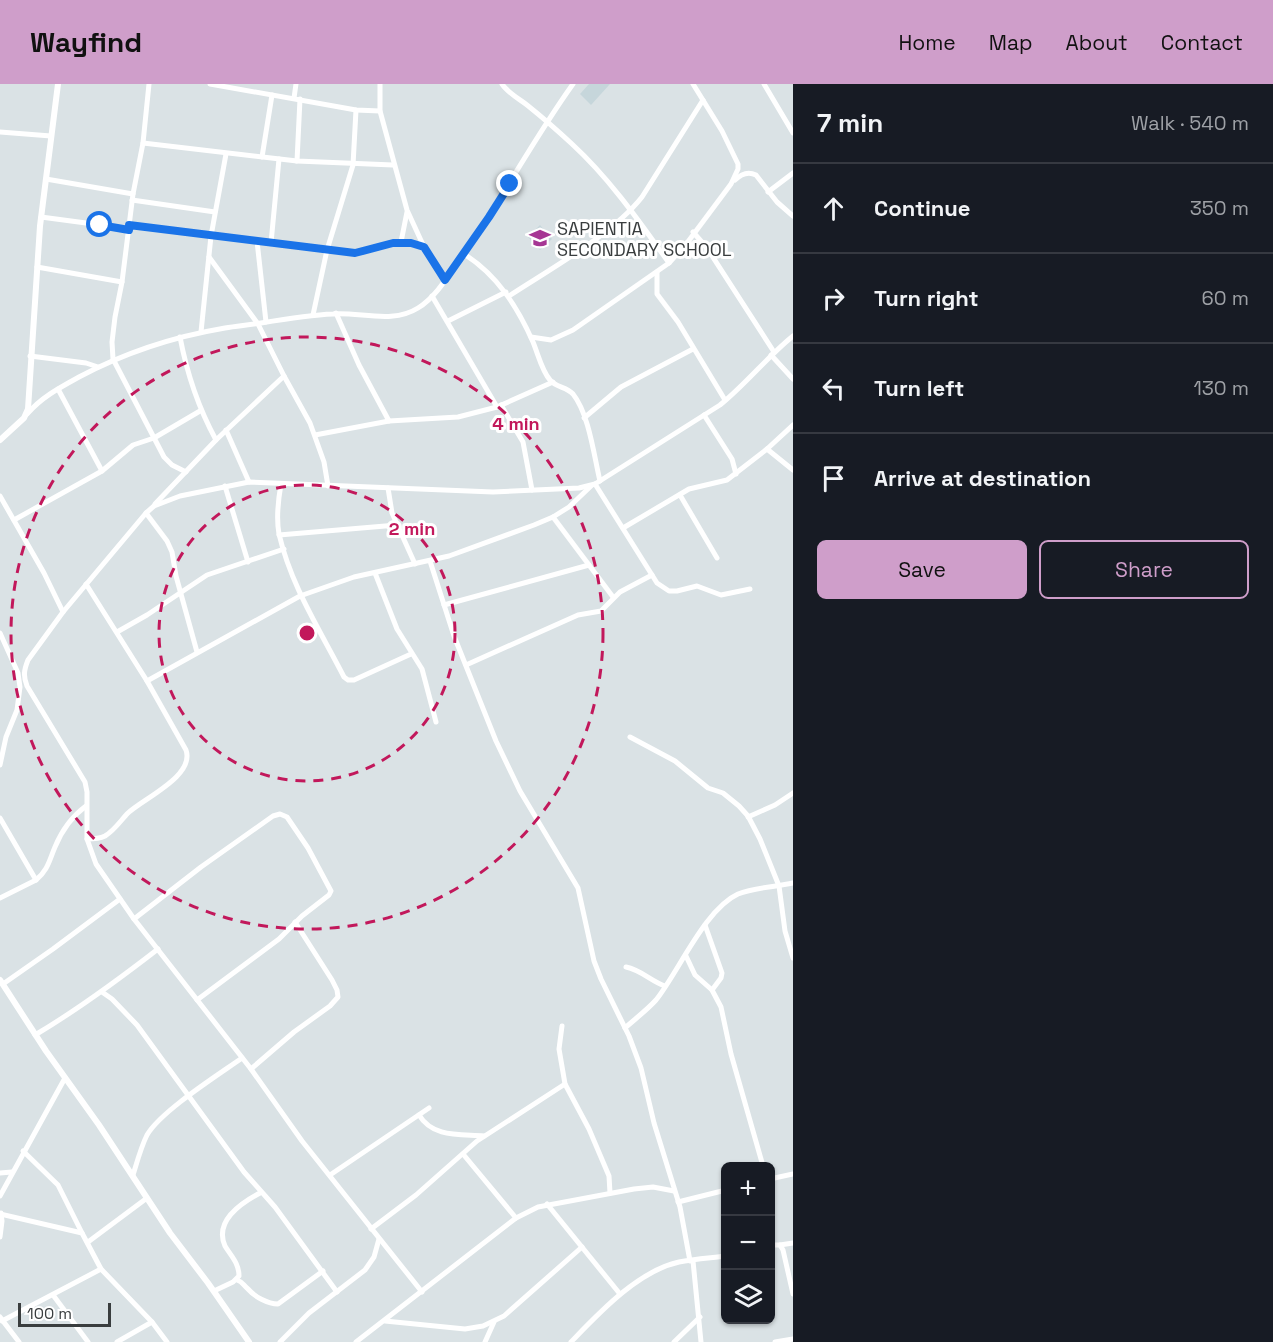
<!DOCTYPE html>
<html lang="en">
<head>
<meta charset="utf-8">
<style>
	:root { --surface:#171b24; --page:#242831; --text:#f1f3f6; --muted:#9ea1a6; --line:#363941; --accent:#cf9eca }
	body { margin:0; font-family:"Space Grotesk",sans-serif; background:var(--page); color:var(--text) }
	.controls { position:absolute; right:18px; bottom:18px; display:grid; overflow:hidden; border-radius:9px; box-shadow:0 2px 4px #0004 }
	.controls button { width:54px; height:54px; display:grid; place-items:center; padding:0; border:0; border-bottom:2px solid var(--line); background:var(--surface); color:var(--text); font:30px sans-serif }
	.scale { position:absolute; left:18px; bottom:15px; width:93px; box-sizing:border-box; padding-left:6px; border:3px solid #393d3e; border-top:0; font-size:16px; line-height:21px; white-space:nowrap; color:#393d3e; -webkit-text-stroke:4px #fff; paint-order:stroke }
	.stop { position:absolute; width:18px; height:18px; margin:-14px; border:4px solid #1a73e8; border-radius:50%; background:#fff }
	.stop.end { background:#1a73e8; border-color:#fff; box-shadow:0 2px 6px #0008 }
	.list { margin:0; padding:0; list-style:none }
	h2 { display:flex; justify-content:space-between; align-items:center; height:78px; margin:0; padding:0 24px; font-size:26px }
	h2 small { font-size:20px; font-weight:400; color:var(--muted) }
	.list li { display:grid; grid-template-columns:39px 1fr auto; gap:18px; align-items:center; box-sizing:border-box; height:90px; padding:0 24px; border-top:2px solid var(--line) }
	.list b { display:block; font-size:22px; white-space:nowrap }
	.list em { font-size:20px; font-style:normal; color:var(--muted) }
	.actions { display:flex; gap:12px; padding:18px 24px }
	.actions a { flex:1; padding:14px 0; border:2px solid var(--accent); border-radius:9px; text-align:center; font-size:21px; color:var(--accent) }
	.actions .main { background:var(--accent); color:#111 }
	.icon { flex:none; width:33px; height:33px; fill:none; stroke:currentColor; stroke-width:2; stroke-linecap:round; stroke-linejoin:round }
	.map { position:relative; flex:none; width:793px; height:1258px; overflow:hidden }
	header { display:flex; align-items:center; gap:36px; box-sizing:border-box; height:84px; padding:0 30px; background:var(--accent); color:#111 }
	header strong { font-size:28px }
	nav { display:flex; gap:33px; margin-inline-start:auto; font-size:21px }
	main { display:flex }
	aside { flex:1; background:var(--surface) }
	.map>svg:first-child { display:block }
	.built { fill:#c6d6db }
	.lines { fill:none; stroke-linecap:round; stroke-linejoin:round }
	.minor { stroke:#fff; stroke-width:5 }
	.tertiary { stroke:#fff; stroke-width:6 }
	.route { stroke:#1a73e8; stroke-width:8 }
	.ring { fill:none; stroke:#c2185b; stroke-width:3; stroke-dasharray:10 8 }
	.labels { text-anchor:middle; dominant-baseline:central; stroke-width:6; stroke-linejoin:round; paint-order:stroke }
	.poi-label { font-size:18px; fill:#393d3e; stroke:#fff; text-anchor:start }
	.centre { fill:#c2185b; stroke:#fff; stroke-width:3 }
	.ring-label { font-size:18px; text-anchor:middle; font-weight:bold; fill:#c2185b; stroke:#fff; stroke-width:6; stroke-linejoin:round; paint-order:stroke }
</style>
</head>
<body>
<header>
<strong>Wayfind</strong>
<nav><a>Home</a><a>Map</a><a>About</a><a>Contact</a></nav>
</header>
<main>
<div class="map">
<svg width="793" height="1258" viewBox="0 0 793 1258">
	<rect width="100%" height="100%" fill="#dae2e5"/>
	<g class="built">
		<path d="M589 0H610L591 21 580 10Z"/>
		<path d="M540 141 552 155 540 166 528 153Z"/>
	</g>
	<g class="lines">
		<g class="minor">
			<path d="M149 0 143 59 133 110 122 198 115 233 112 258 113 275 164 373 172 381 186 388"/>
			<path d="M210 0 356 26 380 27"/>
			<path d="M380 0V27L407 126 424 163 445 196"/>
			<path d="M502 0C508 9 518 14 527 21 542 33 558 47 572 60 610 95 639 137 669 179"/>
			<path d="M764 0 793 49"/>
			<path d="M294 14 296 0"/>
			<path d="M0 48 51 52"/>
			<path d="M143 59 297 77 393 81"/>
			<path d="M262 73 272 11"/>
			<path d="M297 77 300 15"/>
			<path d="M46 95 133 110"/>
			<path d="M735 96C741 90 748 87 756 91L777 118 793 132"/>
			<path d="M768 108 793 89"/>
			<path d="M132 116 215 128"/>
			<path d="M41 133 116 143 128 146"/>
			<path d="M129 141 355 169 401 158 424 163"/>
			<path d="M693 148 707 164 774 268"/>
			<path d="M257 157 266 238"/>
			<path d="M401 158 407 128"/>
			<path d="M271 159 279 75"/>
			<path d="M464 170C497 191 517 222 533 258 538 270 542 287 550 296 555 303 567 303 573 310 589 330 594 372 600 397"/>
			<path d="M209 173 258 240 284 292 310 339 324 378 328 402"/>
			<path d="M37 183 122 198"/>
			<path d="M657 188V210L678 238 725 316"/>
			<path d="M432 212 497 323"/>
			<path d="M509 212C550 185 612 151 642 113L703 16"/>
			<path d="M336 229 359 281 389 337"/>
			<path d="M313 231 327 166 353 81 356 26"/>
			<path d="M448 237 506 208"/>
			<path d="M201 248 211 152 226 70"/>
			<path d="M180 253C187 290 198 323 216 356"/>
			<path d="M531 253 551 256 573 246 669 179 687 159 731 100 738 85V80L722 47 693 0"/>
			<path d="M771 271 793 295"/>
			<path d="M30 272 86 279 98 283"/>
			<path d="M58 305 102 387"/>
			<path d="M501 321 523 358 532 406"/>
			<path d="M27 330C42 313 59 304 79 293 126 268 172 253 225 244 237 242 249 241 261 239 285 235 309 231 333 230 361 228 393 240 418 224 436 213 448 192 459 176 500 119 532 57 573 0"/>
			<path d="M704 331 732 375 736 390"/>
			<path d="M584 334 621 303 693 265"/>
			<path d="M226 346 249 398"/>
			<path d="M315 351 389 337 458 333 497 323 553 298"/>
			<path d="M767 365 793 386"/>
			<path d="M281 400C278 417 276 434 279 450 291 502 320 546 344 593L348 596H354L411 570"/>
			<path d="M595 400 657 499 669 507H677L697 502 721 511 750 505"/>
			<path d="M225 402 248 478"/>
			<path d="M388 404 392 429 415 480"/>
			<path d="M680 411 717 474"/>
			<path d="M0 412 44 489 63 528"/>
			<path d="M155 420 216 356 284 292"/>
			<path d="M146 429 167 457 172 468 176 492 197 568"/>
			<path d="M553 433 613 513"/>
			<path d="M14 436 102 387 133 361 154 354 200 327"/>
			<path d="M623 444 689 405 727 396 767 365 793 341"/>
			<path d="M279 451 397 441"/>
			<path d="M430 477 454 552 496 657 520 707 578 804 594 877 601 895 629 952 641 984 654 1039 680 1123 690 1177"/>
			<path d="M375 489 397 545 422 585 436 638"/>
			<path d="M86 500 147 597 300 512 354 493 449 472 534 441 553 433 569 423 591 402"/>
			<path d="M444 521 589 481"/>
			<path d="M117 548 147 531 207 491 284 465"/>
			<path d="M0 549 18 589 20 603 17 626 6 653 0 681"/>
			<path d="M466 581 578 531 601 527 620 508 652 491"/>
			<path d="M630 653 675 677 708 704 723 709 739 722 748 732 760 755 779 802 785 847 793 874"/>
			<path d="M748 733 775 721 793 709"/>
			<path d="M0 734 36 796 0 814"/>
			<path d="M87 755C93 755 99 755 105 752 115 746 121 736 128 729 144 714 195 692 186 666L147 597"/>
			<path d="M36 796C48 786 49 777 55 763 62 746 71 733 86 722"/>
			<path d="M134 835 201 783 273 732 280 730 287 733 308 764 331 807 329 811 302 832 279 855 197 916"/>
			<path d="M705 841 722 889 721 894 712 906"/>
			<path d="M686 872 695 891 712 906 721 923 731 970 763 1082"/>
			<path d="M626 883C641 886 651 897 665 902"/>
			<path d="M3 900 53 865 120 815"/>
			<path d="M102 908 112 915 137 941 244 1088 275 1123 337 1208"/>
			<path d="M562 942 559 965 565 1000 589 1045 609 1092 610 1109"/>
			<path d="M625 944C635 935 647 926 656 916 679 887 705 825 738 810 755 803 776 803 793 799"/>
			<path d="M35 951C79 925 118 896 158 865"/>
			<path d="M251 985 294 948 330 922 338 913 337 906 332 896 295 838"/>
			<path d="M419 1031C433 1054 460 1050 484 1052"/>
			<path d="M23 1067 58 1101 82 1149"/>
			<path d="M463 1070 516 1134"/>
			<path d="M0 1089 12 1088"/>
			<path d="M133 1091C137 1078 141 1063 147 1051 161 1027 218 991 242 974"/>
			<path d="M330 1091 429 1024"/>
			<path d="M770 1095 793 1090"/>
			<path d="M0 1112 65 994"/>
			<path d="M678 1118 726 1106"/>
			<path d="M547 1120 620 1210"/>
			<path d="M0 1130 82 1149 101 1185 152 1238 167 1258"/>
			<path d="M371 1145 416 1111 477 1057 565 1000"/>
			<path d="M0 1153 2 1137 1 1129"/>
			<path d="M88 1158 147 1114"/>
			<path d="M770 1161H780L783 1166 793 1210"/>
			<path d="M780 1161 793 1159"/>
			<path d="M693 1177 701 1258"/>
			<path d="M237 1196C243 1198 243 1201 248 1205 255 1213 268 1220 278 1220L323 1187"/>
			<path d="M214 1207 233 1198 239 1192C239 1179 231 1172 225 1162 214 1137 241 1119 260 1109"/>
			<path d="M422 1208 302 1057 251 985 134 835 96 780 87 755V708L85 698 27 602C23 592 24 586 28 576L63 528 146 429 154 422 180 412 249 398 493 408 579 404 595 400 720 321C746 300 767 273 793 252"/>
			<path d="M53 1211 88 1258"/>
			<path d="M0 1233 19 1258"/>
			<path d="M2 1237 101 1185"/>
			<path d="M385 1237 465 1245 483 1242 504 1232 582 1163"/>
			<path d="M117 1258 152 1238"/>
			<path d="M280 1258 309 1229 365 1186 374 1173 379 1155"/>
			<path d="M356 1258 516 1134 538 1123 634 1105 653 1103 674 1107"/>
			<path d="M485 1258 494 1238"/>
			<path d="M571 1258C599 1229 638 1187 679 1178 694 1175 710 1174 726 1172"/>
			<path d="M674 1258 700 1233"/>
			<path d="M775 1258 793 1255"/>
		</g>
		<g class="tertiary">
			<path d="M0 356 24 334 28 325 40 142 58 0"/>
			<path d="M0 896 46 967 99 1041 170 1149 208 1199 249 1258"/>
		</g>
	</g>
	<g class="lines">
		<path class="route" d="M100 141 129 146V141L355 169 393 159H411L424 163 445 196 489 133 510 100"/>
	</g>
	<g class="ring">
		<circle cx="307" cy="549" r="148"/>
		<circle cx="307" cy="549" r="296"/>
	</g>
	<defs>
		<symbol id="school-bare" viewBox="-9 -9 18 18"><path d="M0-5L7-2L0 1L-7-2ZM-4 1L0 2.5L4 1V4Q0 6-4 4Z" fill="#a63694" stroke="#fff" stroke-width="2.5" paint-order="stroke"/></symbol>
	</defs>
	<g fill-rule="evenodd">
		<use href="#school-bare" x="525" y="139" width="30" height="30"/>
	</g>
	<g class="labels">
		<g class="poi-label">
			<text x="557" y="144">SAPIENTIA<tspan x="557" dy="21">SECONDARY SCHOOL</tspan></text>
		</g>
	</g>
	<circle cx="307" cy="549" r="9" class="centre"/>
	<g class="ring-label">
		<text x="516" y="346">4 min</text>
		<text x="412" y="451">2 min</text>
	</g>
</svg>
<div class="controls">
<button>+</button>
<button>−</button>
<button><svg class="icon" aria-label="layers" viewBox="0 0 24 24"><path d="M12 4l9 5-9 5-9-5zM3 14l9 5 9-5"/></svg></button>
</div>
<div class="scale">100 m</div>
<div class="stop" style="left:100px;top:141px"></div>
<div class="stop end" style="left:510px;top:100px"></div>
</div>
<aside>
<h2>7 min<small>Walk · 540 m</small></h2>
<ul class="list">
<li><svg class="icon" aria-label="ahead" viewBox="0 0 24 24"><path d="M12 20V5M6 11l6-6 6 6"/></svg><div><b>Continue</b></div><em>350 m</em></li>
<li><svg class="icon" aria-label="right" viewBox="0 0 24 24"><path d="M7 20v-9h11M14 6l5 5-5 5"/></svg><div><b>Turn right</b></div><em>60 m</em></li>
<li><svg class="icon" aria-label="left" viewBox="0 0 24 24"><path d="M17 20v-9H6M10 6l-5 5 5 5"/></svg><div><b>Turn left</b></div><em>130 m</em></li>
<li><svg class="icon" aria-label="arrive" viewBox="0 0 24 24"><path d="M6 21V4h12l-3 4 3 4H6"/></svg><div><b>Arrive at destination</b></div></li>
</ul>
<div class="actions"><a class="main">Save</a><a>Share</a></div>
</aside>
</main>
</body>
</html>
